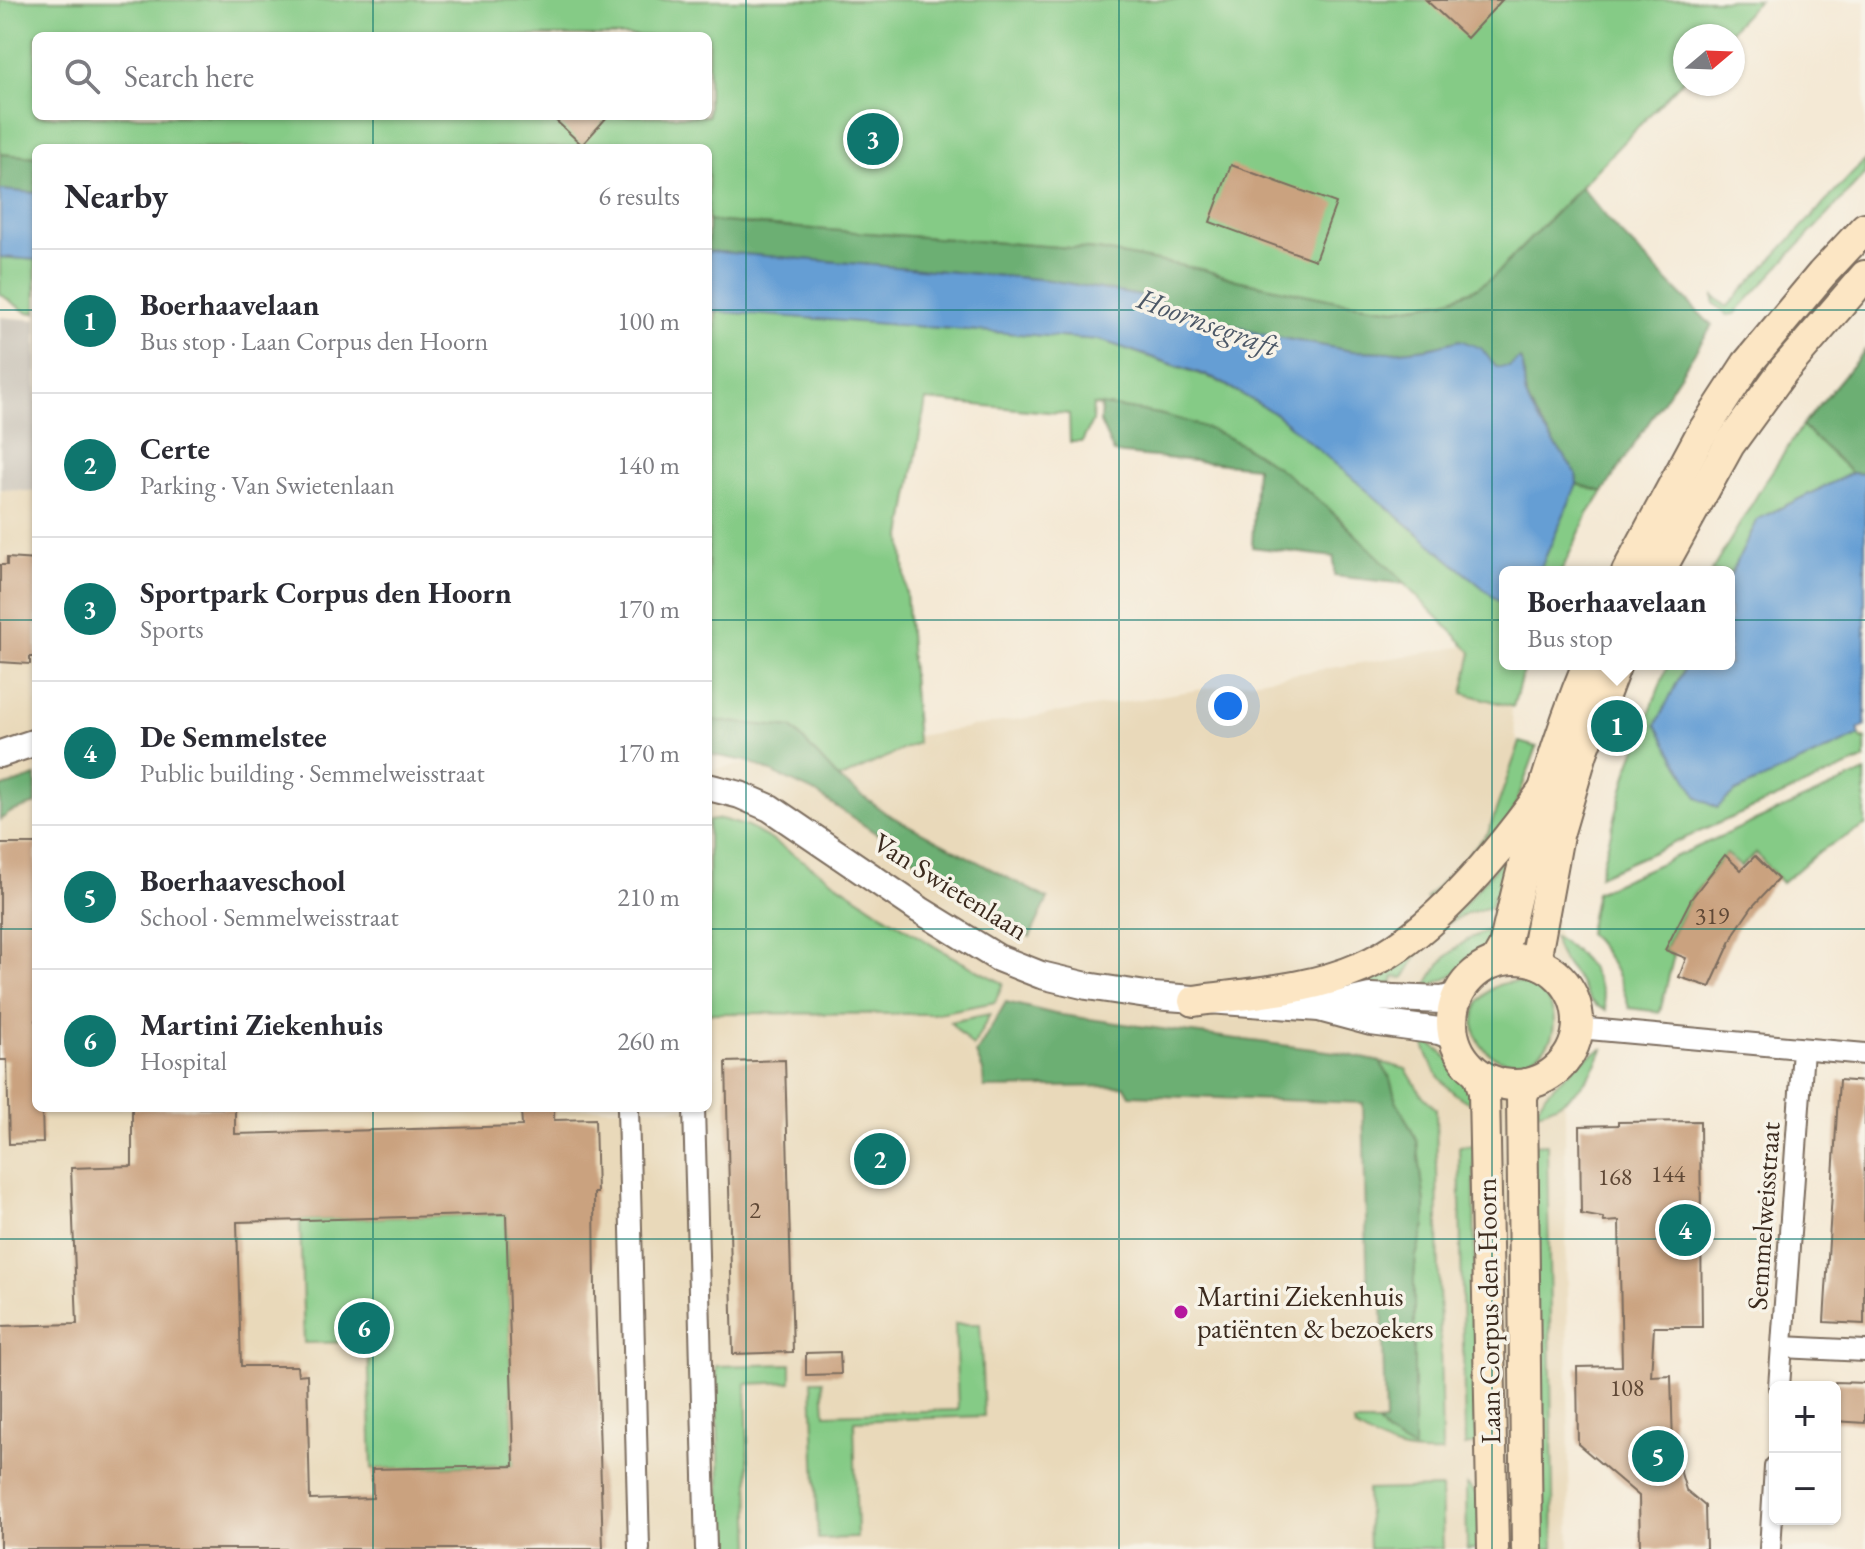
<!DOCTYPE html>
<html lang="en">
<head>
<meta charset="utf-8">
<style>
	:root { --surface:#fff; --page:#f2f2f3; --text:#2b2b33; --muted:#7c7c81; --line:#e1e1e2; --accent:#0f766e }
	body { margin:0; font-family:"EB Garamond",serif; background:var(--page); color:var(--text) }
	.controls { position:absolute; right:24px; bottom:24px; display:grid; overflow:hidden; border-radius:12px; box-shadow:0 2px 6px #0004 }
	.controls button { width:72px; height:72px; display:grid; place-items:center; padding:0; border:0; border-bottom:2px solid var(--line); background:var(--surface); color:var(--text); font:40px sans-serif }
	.compass { position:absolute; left:1673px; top:24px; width:72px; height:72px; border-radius:50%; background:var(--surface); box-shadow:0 2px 6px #0004; rotate:71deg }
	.you { position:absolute; left:1228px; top:706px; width:28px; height:28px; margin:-20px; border:6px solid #fff; border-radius:50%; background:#1a73e8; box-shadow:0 0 0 12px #1a73e833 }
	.badge { display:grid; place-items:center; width:52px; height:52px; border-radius:50%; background:var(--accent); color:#fff; font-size:26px; font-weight:700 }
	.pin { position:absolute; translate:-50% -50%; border:4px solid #fff; box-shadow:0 2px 8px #0006 }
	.popup { position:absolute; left:1499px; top:566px; width:236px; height:104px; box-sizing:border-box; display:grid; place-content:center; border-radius:12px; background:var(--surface); filter:drop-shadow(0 2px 6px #0005); font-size:26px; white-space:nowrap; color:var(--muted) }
	.popup b { font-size:30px; color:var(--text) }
	.popup::after { content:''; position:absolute; left:50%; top:100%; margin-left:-16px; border:16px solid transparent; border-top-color:var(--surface) }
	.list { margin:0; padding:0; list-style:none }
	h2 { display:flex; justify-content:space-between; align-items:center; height:104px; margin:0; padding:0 32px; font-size:34px }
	h2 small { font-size:26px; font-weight:400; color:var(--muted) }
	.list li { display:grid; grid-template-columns:52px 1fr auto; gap:24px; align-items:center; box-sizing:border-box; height:144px; padding:0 32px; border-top:2px solid var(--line) }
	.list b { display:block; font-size:30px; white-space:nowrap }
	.list p { margin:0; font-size:26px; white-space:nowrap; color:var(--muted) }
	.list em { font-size:26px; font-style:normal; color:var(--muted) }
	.icon { flex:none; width:44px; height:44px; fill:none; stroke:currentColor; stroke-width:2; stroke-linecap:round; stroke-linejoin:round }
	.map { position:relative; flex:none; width:1865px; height:1549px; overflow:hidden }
	.search { position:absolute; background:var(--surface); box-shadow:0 2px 6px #0004; left:32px; top:32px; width:680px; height:88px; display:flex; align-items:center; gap:20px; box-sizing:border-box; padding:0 28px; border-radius:12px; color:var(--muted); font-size:30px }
	.panel { position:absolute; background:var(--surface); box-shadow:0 2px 6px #0004; left:32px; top:144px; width:680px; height:968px; border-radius:12px }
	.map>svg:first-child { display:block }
	.built { fill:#e9d9ba }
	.industrial { fill:#c9c3b8 }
	.green { fill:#85cb86; stroke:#607a52; stroke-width:2; fill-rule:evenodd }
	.forest { fill:#6caf73; stroke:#546c48; stroke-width:2 }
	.water { fill:#659ed4; stroke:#506479; stroke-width:2 }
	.building { fill:#caa27f; fill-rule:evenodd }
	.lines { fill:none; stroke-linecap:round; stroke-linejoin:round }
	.minor-casing { stroke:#7c6d5e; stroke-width:24 }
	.tertiary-casing { stroke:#7c6d5e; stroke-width:30 }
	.secondary-casing { stroke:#7c6d5e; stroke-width:34 }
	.minor { stroke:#fff; stroke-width:20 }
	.tertiary { stroke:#fff; stroke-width:26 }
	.secondary { stroke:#fce6c4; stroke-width:30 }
	.grid { fill:none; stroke:#0f766e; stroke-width:2; stroke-opacity:0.55 }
	.poi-dot { fill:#b5179e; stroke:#f7f3e8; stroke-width:3 }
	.labels { text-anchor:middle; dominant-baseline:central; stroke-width:7; stroke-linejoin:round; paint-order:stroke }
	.number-label { font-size:24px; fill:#5f4836 }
	.street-label { font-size:28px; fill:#3b2a1e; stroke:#f7f3e8 }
	.poi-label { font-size:28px; fill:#3b2a1e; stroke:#f7f3e8; text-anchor:start }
	.water-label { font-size:30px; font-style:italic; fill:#4c5867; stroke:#f7f3e8 }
</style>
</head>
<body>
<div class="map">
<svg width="1865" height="1549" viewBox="0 0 1865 1549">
	<rect width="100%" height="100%" fill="#f7f3e8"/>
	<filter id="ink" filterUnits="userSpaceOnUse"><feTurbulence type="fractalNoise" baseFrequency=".0125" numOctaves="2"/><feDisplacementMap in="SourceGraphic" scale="16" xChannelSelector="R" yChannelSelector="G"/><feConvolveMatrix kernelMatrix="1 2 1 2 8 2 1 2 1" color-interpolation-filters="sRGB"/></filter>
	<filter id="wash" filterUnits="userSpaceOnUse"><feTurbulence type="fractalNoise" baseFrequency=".006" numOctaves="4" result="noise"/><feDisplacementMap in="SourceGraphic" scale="32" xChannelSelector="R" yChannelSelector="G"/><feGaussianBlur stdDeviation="1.8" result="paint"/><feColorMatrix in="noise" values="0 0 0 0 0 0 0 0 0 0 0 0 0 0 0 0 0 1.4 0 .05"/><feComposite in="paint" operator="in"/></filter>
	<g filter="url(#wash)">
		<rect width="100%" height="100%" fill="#f4e9d5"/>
		<path class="built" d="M0 489 36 492V1108H708V770L1496 641 1563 959 1570 1549H0Z"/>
		<path class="industrial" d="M0 317 36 320V492L0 489Z"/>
		<g class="green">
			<path d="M0 0H1759L1725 36H1685V78L1492 278 1473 290 1445 301 1395 309 1337 301 1236 280 1205 270 1098 250 708 221V148H36V157L0 154ZM36 36H708V116H36Z"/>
			<path d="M1865 160V174L1735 314 1727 315 1714 303V296L1727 307Z"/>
			<path d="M0 257 36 260V313L26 312 0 294Z"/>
			<path d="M716 311 1100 340 1214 379 1276 414 1505 605V664H1525L1513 707 1463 693 1472 652 1337 516 1243 445 1207 429 1160 414 1093 405 1092 422 1082 442H1070L1069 414 926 400 902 536 917 743 839 779 792 728 708 720V347H713Z"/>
			<path d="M1802 426 1852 473 1758 519 1729 578V572H1711L1765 482Z"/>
			<path d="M1577 484 1603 492 1588 514 1561 572H1539Z"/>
			<path d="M1668 664H1686L1657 725 1717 808 1735 792 1860 735 1862 739 1865 738V759L1599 876 1630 764Z"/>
			<path d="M1520 742 1537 747 1511 817 1433 907 1426 898 1488 833Z"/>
			<path d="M1865 772V826L1820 851 1782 883 1756 853 1741 867 1726 854 1693 895 1664 950 1674 955 1660 1012 1629 1008C1621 978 1610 956 1588 933L1596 892Z"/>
			<path d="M721 819 748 827 770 839C847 888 920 944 1003 983L995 1002 933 1014 708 1013V821Z"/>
			<path d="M1513 847 1507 897 1493 896 1491 907 1468 913 1447 924Z"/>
			<path d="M1494 928C1487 953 1451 981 1426 986 1442 956 1462 939 1494 928Z"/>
			<path d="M1554 937C1584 953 1601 976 1606 1010 1587 1004 1587 992 1576 977 1566 963 1556 955 1554 937Z"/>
			<path d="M1424 944 1404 978 1394 977 1391 988 1335 989Z"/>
			<circle cx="1514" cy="1022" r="40"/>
			<path d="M990 1014 973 1047 950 1022Z"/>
			<path d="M1423 1040C1448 1052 1467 1079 1473 1105 1445 1091 1430 1070 1423 1040Z"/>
			<path d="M1603 1049C1590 1083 1570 1103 1535 1113 1541 1093 1583 1056 1603 1049Z"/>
			<path d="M1380 1062 1406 1069 1421 1094 1436 1109 1442 1453C1402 1455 1388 1448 1355 1428L1354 1423H1378L1387 1435 1414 1449V1279L1416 1256 1425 1226V1204L1417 1141 1396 1100 1389 1076Z"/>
			<path d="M1547 1144 1554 1549H1536L1531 1145Z"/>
			<path d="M1474 1145 1476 1444 1465 1446 1459 1146Z"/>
			<path d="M506 1214 514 1465 372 1469 368 1342 304 1343 300 1220Z"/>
			<path d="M955 1324H980L984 1416 854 1421 857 1538 818 1539 812 1381H823L825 1414 958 1410Z"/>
			<path d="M791 1364V1382L746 1384 751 1549H722L716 1366Z"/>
			<path d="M1466 1484 1477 1494 1484 1549H1467Z"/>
			<path d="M1441 1488 1443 1549H1369L1367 1490Z"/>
		</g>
		<g class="forest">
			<path d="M0 154 36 157V193L0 190Z"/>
			<path d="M1581 187 1616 229 1712 326 1603 492 1577 484 1576 473C1560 449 1537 424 1527 397 1522 385 1527 368 1520 359L1509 367H1496L1489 359 1460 340 1428 348 1391 352 1351 351 1260 334 1146 297 1049 280 708 251V221L1098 250 1205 270 1236 280 1337 301 1395 309 1445 301 1473 290 1492 278Z"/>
			<path d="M1865 350V474L1852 473 1802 426Z"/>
			<path d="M1101 405C1138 410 1174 415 1209 429 1287 461 1347 526 1406 584L1334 576V557L1252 547 1256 467 1114 453 1100 422Z"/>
			<path d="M708 720 792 728 839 779 887 814 1048 899 1030 937 816 793 750 762 708 754Z"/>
			<path d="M36 776V804L11 812 0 820V788Z"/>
			<path d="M1006 1002 1055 1014 1124 1024 1335 1052 1380 1062 1389 1076 1396 1100 1417 1141 1425 1204V1226L1416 1256 1414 1279V1450L1387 1435 1378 1423 1385 1422 1382 1301 1368 1300 1363 1103 1130 1095 1125 1086 984 1088 983 1071 976 1054Z"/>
		</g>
		<g class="water">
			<path d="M0 190 36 193V260L0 257Z"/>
			<path d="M708 251 1049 280 1146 297 1260 334 1351 351 1391 352 1428 348 1460 340 1481 348 1496 367H1509L1519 359C1527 368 1522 384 1526 396 1536 424 1560 449 1576 473L1577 484 1539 572H1505L1503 605 1276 414 1214 378 1100 340 708 311Z"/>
			<path d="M1852 473 1865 474V726L1858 729 1860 735 1735 792 1717 808 1698 798 1656 725 1686 664H1729V578L1758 519Z"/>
		</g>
		<g id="blocks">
			<g class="building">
				<path d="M1426 0H1502L1467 38Z"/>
				<path d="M551 116H608L582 145Z"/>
				<path d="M1231 165 1336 203 1315 260 1210 222Z"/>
				<path d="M7 558 36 560V657H30V664L0 662V565H7Z"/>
				<path d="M0 844H36V1108H42L43 1143 9 1144 7 1060H0Z"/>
				<path d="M1725 855 1741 870 1755 856 1778 879 1752 907 1735 932 1710 987 1679 977 1686 958 1665 950 1691 899Z"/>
				<path d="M785 1060 793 1352 733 1354 726 1062Z"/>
				<path d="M1839 1080 1865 1082 1864 1324 1824 1322Z"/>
				<path d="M132 1108H235V1134L522 1126 521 1108H554V1120L595 1119 597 1193H594L595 1293 603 1549H0V1326L77 1324 71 1168 132 1166ZM506 1214 514 1466 372 1469 373 1498 310 1500 307 1374 298 1375 297 1366H241L237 1222Z"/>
				<path d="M1700 1121 1702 1327H1654L1651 1376 1671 1375 1673 1446 1686 1490 1705 1506 1706 1549H1640L1639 1496 1578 1444 1577 1367 1622 1366 1619 1221 1604 1222 1603 1218 1581 1214 1580 1126 1618 1125V1122Z"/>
				<path d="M840 1352 841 1374 806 1375V1353Z"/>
				<path d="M1835 1382 1865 1383V1423L1835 1421Z"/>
			</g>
		</g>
	</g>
	<g filter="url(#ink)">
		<use href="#blocks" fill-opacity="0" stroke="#7c6d5e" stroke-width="2"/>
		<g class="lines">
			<defs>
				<g id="minor">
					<path d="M1578 1028 1865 1054"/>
					<path d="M628 1108 639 1549"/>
					<path d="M694 1108 706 1549"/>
					<path d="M1782 1347 1865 1351"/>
					<path d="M1779 1387 1803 1050"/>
					<path d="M1770 1549 1775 1467"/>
				</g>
				<g id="tertiary">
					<path d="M0 754 36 742"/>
					<path d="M708 787 740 795 770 808 920 910 998 958 1041 975 1087 986 1153 996 1319 1008 1371 1022 1439 1031 1453 1036"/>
					<path d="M1322 1008 1370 997 1442 1000 1457 996"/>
				</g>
				<g id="secondary">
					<path d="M1627 572 1700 436 1747 364 1822 274 1865 228"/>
					<path d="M1659 572 1729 445 1783 371 1865 276"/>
					<circle cx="1515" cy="1022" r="63"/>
					<path d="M1496 961 1504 947C1526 851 1550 755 1588 664"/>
					<path d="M1540 964 1537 950 1558 835 1582 753 1616 664"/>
					<path d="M1194 1001C1250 993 1310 990 1362 967 1431 937 1500 851 1544 790"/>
					<path d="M1479 1074 1484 1092 1493 1549"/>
					<path d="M1526 1084 1522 1097 1527 1549"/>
				</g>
			</defs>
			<use href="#minor" class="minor-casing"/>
			<use href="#tertiary" class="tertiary-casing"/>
			<use href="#secondary" class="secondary-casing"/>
			<use href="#minor" class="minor"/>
			<use href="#tertiary" class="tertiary"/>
			<use href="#secondary" class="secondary"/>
		</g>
	</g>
	<path class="grid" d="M373 0V36M746 0V1549M1119 0V1549M1492 0V1549M373 116V148M0 310H36M708 310H1865M0 620H36M708 620H1865M0 929H36M708 929H1865M373 1108V1549M0 1239H1865"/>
	<circle class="poi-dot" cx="1181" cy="1312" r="8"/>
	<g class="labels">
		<g class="number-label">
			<text x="1712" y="915">319</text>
			<text x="1668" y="1173">144</text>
			<text x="1615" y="1176">168</text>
			<text x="755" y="1209">2</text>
			<text x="1627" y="1387">108</text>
		</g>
		<g class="street-label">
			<text transform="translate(951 886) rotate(32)">Van Swietenlaan</text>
			<text transform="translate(1763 1216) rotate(-86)">Semmelweisstraat</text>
			<text transform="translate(1488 1311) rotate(-91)">Laan Corpus den Hoorn</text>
		</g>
		<g class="poi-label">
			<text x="1197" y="1296">Martini Ziekenhuis<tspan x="1197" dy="32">patiënten &amp; bezoekers</tspan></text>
		</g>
		<g class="water-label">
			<text transform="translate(1208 322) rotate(20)">Hoornsegraft</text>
		</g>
	</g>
</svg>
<div class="controls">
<button>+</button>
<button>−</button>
</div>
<svg class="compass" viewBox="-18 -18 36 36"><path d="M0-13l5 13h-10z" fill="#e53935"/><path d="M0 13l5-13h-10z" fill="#7c7c81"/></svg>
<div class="you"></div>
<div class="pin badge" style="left:1617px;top:726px">1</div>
<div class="popup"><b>Boerhaavelaan</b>Bus stop</div>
<div class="pin badge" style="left:880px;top:1159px">2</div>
<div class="pin badge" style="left:873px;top:139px">3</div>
<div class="pin badge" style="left:1685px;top:1230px">4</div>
<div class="pin badge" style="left:1658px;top:1456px">5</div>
<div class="pin badge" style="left:364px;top:1328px">6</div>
<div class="search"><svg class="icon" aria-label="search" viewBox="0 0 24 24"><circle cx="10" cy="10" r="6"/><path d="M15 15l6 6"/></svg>Search here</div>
<section class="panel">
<h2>Nearby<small>6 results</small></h2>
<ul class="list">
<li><span class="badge">1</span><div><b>Boerhaavelaan</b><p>Bus stop · Laan Corpus den Hoorn</p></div><em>100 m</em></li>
<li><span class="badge">2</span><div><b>Certe</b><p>Parking · Van Swietenlaan</p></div><em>140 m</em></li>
<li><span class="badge">3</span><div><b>Sportpark Corpus den Hoorn</b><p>Sports</p></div><em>170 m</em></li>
<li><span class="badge">4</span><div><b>De Semmelstee</b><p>Public building · Semmelweisstraat</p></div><em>170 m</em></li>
<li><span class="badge">5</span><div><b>Boerhaaveschool</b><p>School · Semmelweisstraat</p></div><em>210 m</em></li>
<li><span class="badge">6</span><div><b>Martini Ziekenhuis</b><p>Hospital</p></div><em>260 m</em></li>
</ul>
</section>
</div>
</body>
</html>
